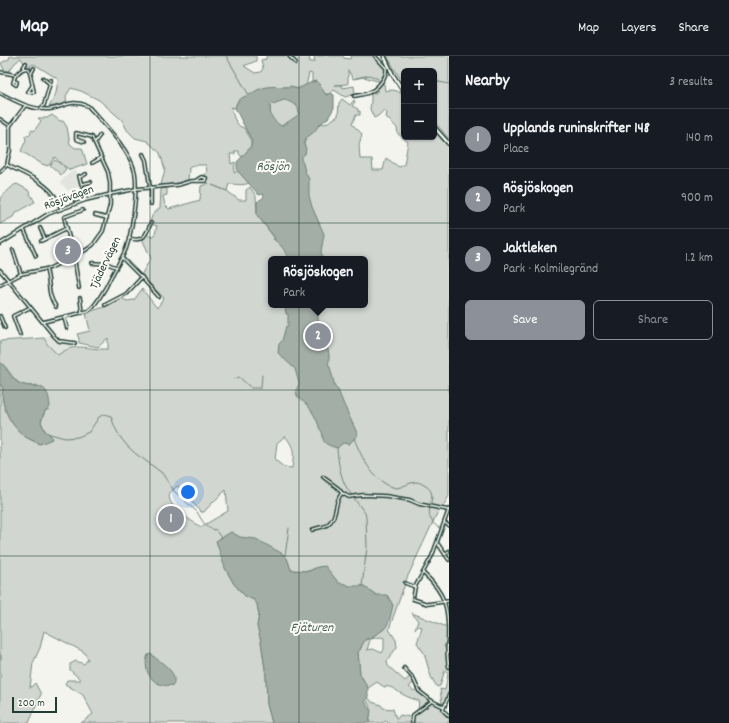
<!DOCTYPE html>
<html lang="en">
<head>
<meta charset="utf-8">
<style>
	:root { --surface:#171b24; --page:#20242c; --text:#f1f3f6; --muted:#9ea1a6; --line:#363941; --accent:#8c9099 }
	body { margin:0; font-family:Dekko,sans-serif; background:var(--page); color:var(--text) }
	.controls { position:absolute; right:12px; top:12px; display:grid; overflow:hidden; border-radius:6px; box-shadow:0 1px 3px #0004 }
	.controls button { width:36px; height:36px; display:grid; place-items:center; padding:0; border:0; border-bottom:1px solid var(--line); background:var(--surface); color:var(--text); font:20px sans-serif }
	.scale { position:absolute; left:12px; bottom:10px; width:45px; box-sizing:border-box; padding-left:4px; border:2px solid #1f3d34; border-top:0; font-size:11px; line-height:14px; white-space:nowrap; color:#1f3d34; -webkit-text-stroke:3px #fdfcf7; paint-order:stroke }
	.you { position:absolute; left:188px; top:436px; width:14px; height:14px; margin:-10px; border:3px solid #fff; border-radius:50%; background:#1a73e8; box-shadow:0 0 0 6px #1a73e833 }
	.badge { display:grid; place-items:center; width:26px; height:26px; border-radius:50%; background:var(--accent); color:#fff; font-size:13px; font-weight:700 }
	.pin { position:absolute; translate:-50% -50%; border:2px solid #fff; box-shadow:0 1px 4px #0006 }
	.popup { position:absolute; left:268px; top:200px; width:100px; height:52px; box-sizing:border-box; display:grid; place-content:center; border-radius:6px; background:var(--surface); filter:drop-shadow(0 1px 3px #0005); font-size:13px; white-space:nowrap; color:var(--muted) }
	.popup b { font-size:15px; color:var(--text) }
	.popup::after { content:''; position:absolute; left:50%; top:100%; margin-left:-8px; border:8px solid transparent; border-top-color:var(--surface) }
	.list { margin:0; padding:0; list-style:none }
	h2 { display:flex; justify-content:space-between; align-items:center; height:52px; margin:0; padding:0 16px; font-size:17px }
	h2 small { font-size:13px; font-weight:400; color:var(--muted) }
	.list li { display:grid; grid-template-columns:26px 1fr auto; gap:12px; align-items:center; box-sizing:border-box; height:60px; padding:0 16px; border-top:1px solid var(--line) }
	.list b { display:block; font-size:15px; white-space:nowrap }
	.list p { margin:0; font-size:13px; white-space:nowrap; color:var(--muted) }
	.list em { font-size:13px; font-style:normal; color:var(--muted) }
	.actions { display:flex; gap:8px; padding:12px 16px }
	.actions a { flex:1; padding:9px 0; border:1px solid var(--accent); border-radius:6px; text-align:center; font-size:14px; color:var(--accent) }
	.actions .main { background:var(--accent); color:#fff }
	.map { position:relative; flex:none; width:449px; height:667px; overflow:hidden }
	header { display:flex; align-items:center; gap:24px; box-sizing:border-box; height:56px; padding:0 20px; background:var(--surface); border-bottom:1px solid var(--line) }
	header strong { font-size:19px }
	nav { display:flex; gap:22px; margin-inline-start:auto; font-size:14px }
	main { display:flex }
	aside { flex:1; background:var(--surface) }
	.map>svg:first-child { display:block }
	.built { fill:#e2e5df }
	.green { fill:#d1d6d1; stroke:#788a82; fill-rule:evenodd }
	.water { fill:#a3aea7; stroke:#6e8179; fill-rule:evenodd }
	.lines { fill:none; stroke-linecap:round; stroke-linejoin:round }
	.stream { stroke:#6e8179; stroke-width:1 }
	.street-casing { stroke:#1f3d34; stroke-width:4.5 }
	.secondary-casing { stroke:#1f3d34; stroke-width:5.5 }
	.street { stroke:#fdfcf7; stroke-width:1.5 }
	.secondary { stroke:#fdfcf7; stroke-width:2.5 }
	.grid { fill:none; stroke:#1f3d34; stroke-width:1; stroke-opacity:0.55 }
	.labels { text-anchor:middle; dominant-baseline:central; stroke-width:4; stroke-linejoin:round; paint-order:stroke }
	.street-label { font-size:12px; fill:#1f3d34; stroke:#fdfcf7 }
	.water-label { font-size:13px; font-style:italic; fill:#475f56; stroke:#fdfcf7 }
</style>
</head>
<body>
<header>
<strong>Map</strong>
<nav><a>Map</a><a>Layers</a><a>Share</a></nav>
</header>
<main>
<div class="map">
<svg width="449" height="667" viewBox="0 0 449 667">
	<rect width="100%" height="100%" fill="#f4f4ef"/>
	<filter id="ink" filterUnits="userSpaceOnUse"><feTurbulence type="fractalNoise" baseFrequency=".025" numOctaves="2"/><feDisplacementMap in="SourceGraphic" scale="8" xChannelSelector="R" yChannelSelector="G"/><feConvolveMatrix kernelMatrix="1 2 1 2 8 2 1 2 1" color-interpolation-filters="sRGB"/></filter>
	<g filter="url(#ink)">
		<g class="built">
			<path d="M76 114 81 130 68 135 60 126 69 117Z"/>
			<path d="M51 278 59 286 70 287 73 290 58 299 50 292 44 282Z"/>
		</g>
		<g class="green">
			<path d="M10 0H256V5L244 10 255 17 261 16 263 12 261 4 266 3V0H309L310 6H315L314 0H343L344 2 350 3 351 0H375C379 11 391 10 382 25H377L364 21 353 23 348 14V28L335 29H341L343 32 354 30 355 38 345 41 334 34 329 38H324L317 25 312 26V18L309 17 306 30 297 33 291 30 289 31C262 30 259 33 237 46L235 52 231 51C233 59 235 70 244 72 253 87 254 88 242 101L239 98V95H235V98H230L231 108 235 106 234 117 238 115 249 127C243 130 236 128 229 128L227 135 212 129 227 135 239 144H246V134L250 131 256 140 257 159 276 184 270 49 285 38 321 67 325 68 338 60 339 47 342 43 350 49 354 44 355 46 352 50 358 53V56L360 55V59H356L352 68 362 78 359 89 360 103H372L373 114H383L386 102 399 111 404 109 408 86 398 78 397 72 386 61 387 57 384 54 378 60 374 62 370 53 371 45V39L372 36 375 37 379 35 377 33 382 27 384 28 385 35C392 33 401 34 404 42 406 48 404 74 404 81H434V75L449 91V440L442 452 440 451 407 522 389 573 396 584 397 591 387 605 388 610 405 625 411 620 414 626 409 631 414 635 417 633 431 645 418 654 419 645C414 643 409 642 404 639 397 636 392 629 384 631L377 626 368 632 360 618 358 596 360 594 362 589 366 583 370 584 367 594 373 593 382 597 384 593V582L381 581 371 583 375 579 384 573 376 539 364 530 343 532 318 511 309 515 291 514 287 503 225 512 234 528 245 540 254 544 257 548 259 559 257 570 261 585 266 620 267 648 272 667H81L93 658 83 639 65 628 67 624H81L70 614V608L76 605 84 608 88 603 84 596 44 575 40 592 33 607 30 632 35 627 41 638 29 667H0V328L3 332C0 349 10 368 23 379 28 383 34 385 39 388L48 377 45 375 41 366 45 355 49 353 37 329C13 334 14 316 0 306V285L44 282 47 288 58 299C76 285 87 294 108 293V282L98 291 79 287V283L77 278 90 275 86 257 104 251 121 242 127 245 134 244 142 233 157 252 164 242 141 219 151 202 142 183 147 178 151 181 155 178 157 170 151 168C149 161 155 156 160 152L161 133 167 132V139L163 140 165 149 169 153 200 144 201 130 209 127H207L208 123 203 119 207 117 206 109H194L189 112 188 124 173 128 161 129 165 113 160 97 147 85 135 82 127 74 122 64 99 44 81 35 71 32 66 40 67 47 49 51 56 37 58 23 34 8 26 11 21 2 15 7 9 15 4 14 1 7 9 3ZM271 203H365V249H271ZM285 380C295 392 294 397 292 412L284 411 275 404 277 387ZM178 430 201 456H204L212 447 226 434 228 455 201 471C193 466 164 449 170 437 172 434 175 432 178 430Z"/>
			<path d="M387 0H449V83L434 65V15H404V29Z"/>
			<path d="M52 59 60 65H63L67 71 70 88 75 92H82L87 108 70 114 63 109 66 113 61 119 50 109 55 104 62 109 55 101 48 110 42 108 21 95 26 84 25 80 30 79 31 74 34 75 41 65 38 62H47Z"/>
			<path d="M17 128 28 134 35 146C28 149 22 155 16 156L13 161 0 168V142L14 129Z"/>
			<path d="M412 557 447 571V583L444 591 446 593 447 608 449 616V633L444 649 442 648 440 633 445 634 448 617 445 614 440 630 437 631 431 621 424 597 417 587 422 571 419 570 415 573 418 565Z"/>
			<path d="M368 641 372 646 381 649 383 652 393 653 396 662H398L400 659 410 661 417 658 432 646 442 651V656L449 663V667H388L386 665 382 667H369C371 657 371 651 366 643Z"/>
		</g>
		<g class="water">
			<path d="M317 25 326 39 331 37 334 39V52L328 62 319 69 314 76 306 82 304 88 306 93 305 98 302 100 301 104 303 107 305 116 309 123V140L312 151 324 178 321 196 323 203H287C287 195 279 187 273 183L275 182 257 159V146L264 141 263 138 259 139 237 114V106L251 91 252 85 235 52C237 44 241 42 248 39 252 38 256 34 260 33 269 29 279 31 289 31L291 30 297 33 312 26ZM284 44C290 45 284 44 290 46 297 50 298 49 299 58 296 61 285 68 281 70 272 63 270 61 270 49Z"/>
			<path d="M285 249H318V264L323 274 329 298V306L328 308 330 311 335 331 338 334 344 349 358 379 349 388 343 387 337 392C315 386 328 381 319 372V370C316 362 312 354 306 348 303 345 298 343 297 339 295 335 298 331 299 327L295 313 278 297 279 288 282 285 286 270H288V258H286Z"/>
			<path d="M0 306C7 311 9 320 16 325 32 337 48 319 50 351L45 355 43 360 41 366 45 375 50 378 52 383 40 388C34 385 28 383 23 379 10 368 0 349 3 332L0 328Z"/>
			<path d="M231 476 240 481 256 483 283 498 287 502 291 514 309 515 318 511 325 510 339 527 345 528 350 530H364L376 539H387L393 549C391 557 390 567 384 573 380 577 374 578 371 583H366L362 589 360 594 358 596 360 618 368 632V641L365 644 368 652 371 654 369 667H272L267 648 266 620 261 585 257 570 259 559 257 548 254 544 245 540 234 528 225 512 216 485Z"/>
			<path d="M151 598C159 606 179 615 173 629 155 633 141 616 148 599Z"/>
		</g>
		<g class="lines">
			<g class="stream">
				<path d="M226 0 249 39"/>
				<path d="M356 22 370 19 378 23"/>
				<path d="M434 25 449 28"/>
				<path d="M235 323 239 321 250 331"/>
				<path d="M261 331 262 319"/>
				<path d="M251 332H261"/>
				<path d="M50 378 65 382 78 381 89 376 99 361 104 358 111 360C116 378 125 390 140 401"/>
				<path d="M354 382C361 401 375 429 397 432 403 431 408 427 415 426 418 426 421 427 424 429 445 440 414 458 441 473"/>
				<path d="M337 392C338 407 341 428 352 439"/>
				<path d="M142 402 162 417 174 435 196 455"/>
				<path d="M353 441 365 457 366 461 367 491 362 530"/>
				<path d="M197 456C202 464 206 474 216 474"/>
				<path d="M448 467H449"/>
				<path d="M217 476 221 482"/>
				<path d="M285 500 289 472"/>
				<path d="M1 603V599"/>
			</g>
			<defs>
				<g id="street">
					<path d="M289 0 296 7"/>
					<path d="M23 12 26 7"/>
					<path d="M0 16 16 19C20 15 23 11 29 13L34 36H28L32 30"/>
					<path d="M31 18 34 12"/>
					<path d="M43 22 50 28"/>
					<path d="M14 25 17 26 16 29 13 27C14 24 14 22 16 19"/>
					<path d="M0 37C15 45 33 55 51 53 66 50 72 43 88 50 103 67 131 95 135 117 138 134 132 176 126 193 120 206 112 218 106 231 101 239 96 250 88 255L43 266"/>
					<path d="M354 40C359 39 363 39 368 37 376 34 388 21 386 12L375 0"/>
					<path d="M41 52 44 49 51 24"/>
					<path d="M0 63 10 70"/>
					<path d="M95 86 100 79"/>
					<path d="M143 98 146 104 150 131"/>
					<path d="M92 107 101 102"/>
					<path d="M7 109C28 120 54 128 61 153"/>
					<path d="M0 116 7 109 8 103 10 95V70L25 50"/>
					<path d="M79 120 86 143"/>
					<path d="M80 121 86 118"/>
					<path d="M82 128 91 126"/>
					<path d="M74 144V142L84 136"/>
					<path d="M151 148V131"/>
					<path d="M95 159 107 162"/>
					<path d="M40 172 45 183 67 172"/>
					<path d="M24 174 36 200"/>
					<path d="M129 182C143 187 146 179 151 167"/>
					<path d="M41 185 45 183"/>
					<path d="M0 188 48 158 86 144 111 138 136 133 178 129 191 125H205L206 122 201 121 195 125"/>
					<path d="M13 194 21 218"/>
					<path d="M122 202 142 222 159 241"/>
					<path d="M92 207 108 208 116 211"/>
					<path d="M46 213C51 229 46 236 56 251"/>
					<path d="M0 214 54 280 59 285 75 287"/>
					<path d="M0 229 21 218 50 212 86 194 93 189 103 175 110 149V127L108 116 92 81 76 77V83L84 86"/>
					<path d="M79 232 74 201 64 161 83 154"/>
					<path d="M80 242 82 257"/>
					<path d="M105 249 126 238 142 221"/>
					<path d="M0 260 5 272"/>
					<path d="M64 261 67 272"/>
					<path d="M20 279 13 260 29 252"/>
					<path d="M323 421 338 432 342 437 349 441 363 439 386 440 410 444 419 448 448 454"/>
					<path d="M449 453 432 500 415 531 413 543 428 548 449 545"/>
					<path d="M445 467 449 470"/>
					<path d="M312 474C317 471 323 472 327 469 339 460 333 447 342 437"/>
					<path d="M438 488 449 504"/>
					<path d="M445 498 449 495"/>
					<path d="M423 517C446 537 449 554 448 583 447 592 447 602 449 611"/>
					<path d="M405 527 415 531"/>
					<path d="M404 612 413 622 419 635 432 645"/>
					<path d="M449 639 443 654 449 660"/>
					<path d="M412 667 413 659 432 645 444 651"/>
				</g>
				<g id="secondary">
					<path d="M384 0 393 19 404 36"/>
					<path d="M434 71 449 88"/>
				</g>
			</defs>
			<use href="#street" class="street-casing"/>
			<use href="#secondary" class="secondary-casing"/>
			<use href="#street" class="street"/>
			<use href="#secondary" class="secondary"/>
		</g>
	</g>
	<path class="grid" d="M150 0V667M299 0V667M0 167H449M0 334H449M0 500H449"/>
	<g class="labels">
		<g class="street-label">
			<text transform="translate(69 142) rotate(-20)">Rösjövägen</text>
			<text transform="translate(106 207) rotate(-64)">Tjädervägen</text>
		</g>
		<g class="water-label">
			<text x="273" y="111">Rösjön</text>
			<text x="312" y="572">Fjäturen</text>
		</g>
	</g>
</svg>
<div class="controls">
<button>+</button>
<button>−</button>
</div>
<div class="scale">200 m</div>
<div class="you"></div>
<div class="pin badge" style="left:171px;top:463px">1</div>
<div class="pin badge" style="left:318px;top:280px">2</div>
<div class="popup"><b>Rösjöskogen</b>Park</div>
<div class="pin badge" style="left:68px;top:195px">3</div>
</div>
<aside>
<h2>Nearby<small>3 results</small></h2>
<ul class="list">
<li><span class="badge">1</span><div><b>Upplands runinskrifter 148</b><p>Place</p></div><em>140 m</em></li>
<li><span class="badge">2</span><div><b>Rösjöskogen</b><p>Park</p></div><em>900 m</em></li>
<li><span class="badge">3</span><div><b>Jaktleken</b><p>Park · Kolmilegränd</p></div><em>1.2 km</em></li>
</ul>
<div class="actions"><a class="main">Save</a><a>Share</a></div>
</aside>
</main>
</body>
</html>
